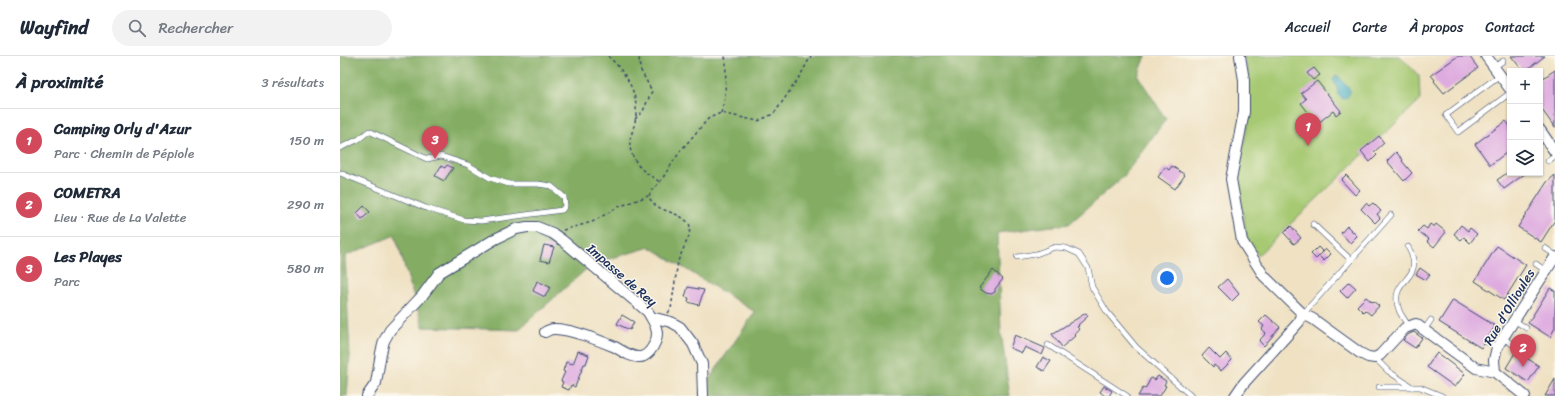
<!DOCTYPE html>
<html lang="fr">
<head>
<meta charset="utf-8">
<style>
	:root { --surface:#fff; --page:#f2f2f3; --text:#1f2937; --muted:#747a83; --line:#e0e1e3; --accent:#d1495b }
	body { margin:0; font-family:Sriracha,sans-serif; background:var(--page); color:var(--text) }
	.controls { position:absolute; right:12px; top:12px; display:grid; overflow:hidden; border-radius:0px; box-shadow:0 1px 3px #0004 }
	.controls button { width:36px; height:36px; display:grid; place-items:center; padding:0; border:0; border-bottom:1px solid var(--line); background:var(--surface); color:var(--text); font:20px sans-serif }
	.you { position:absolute; left:827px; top:222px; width:14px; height:14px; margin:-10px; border:3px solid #fff; border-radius:50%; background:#1a73e8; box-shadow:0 0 0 6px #1a73e833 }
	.badge { display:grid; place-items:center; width:26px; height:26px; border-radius:50%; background:var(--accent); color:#fff; font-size:13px; font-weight:700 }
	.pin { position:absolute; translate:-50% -33px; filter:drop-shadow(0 1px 2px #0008) }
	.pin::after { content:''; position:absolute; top:21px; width:14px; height:12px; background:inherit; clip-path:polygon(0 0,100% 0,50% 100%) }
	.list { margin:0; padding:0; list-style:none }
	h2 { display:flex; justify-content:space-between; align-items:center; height:52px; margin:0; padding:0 16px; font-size:17px }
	h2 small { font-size:13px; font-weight:400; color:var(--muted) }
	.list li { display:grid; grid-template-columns:26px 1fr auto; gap:12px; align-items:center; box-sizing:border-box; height:64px; padding:0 16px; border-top:1px solid var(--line) }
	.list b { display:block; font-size:15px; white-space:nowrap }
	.list p { margin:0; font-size:13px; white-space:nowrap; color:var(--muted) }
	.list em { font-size:13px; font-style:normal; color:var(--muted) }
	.icon { flex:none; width:22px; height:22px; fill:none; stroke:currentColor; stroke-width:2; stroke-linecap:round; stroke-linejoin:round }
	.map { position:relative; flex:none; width:1215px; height:340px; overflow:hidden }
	header { display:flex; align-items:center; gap:24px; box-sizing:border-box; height:56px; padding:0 20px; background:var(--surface); border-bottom:1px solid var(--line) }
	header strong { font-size:19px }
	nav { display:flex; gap:22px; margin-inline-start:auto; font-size:14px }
	.search { width:280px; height:36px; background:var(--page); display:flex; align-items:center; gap:10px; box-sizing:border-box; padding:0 14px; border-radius:22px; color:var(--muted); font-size:15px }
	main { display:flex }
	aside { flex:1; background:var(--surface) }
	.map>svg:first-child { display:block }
	.green { fill:#a6c972; stroke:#607c68 }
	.forest { fill:#84ad64; stroke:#506e61 }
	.water { fill:#3ea9be; stroke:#2c6c8e }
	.building { fill:#deabe0 }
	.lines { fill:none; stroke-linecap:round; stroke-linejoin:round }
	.lane-casing { stroke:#3b4a6d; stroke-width:6 }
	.street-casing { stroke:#3b4a6d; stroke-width:12 }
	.path { stroke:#3b4a6d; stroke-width:1.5; stroke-dasharray:3 3; stroke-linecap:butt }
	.lane { stroke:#fff; stroke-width:5 }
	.street { stroke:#fff; stroke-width:10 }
	.labels { text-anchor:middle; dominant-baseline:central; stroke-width:3; stroke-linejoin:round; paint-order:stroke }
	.street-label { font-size:13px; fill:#1b2f5e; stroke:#fbf7ec }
</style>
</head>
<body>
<header>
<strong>Wayfind</strong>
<div class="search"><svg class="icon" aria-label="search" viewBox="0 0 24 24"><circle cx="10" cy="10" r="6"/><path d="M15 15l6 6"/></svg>Rechercher</div>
<nav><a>Accueil</a><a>Carte</a><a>À propos</a><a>Contact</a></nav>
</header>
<main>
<aside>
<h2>À proximité<small>3 résultats</small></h2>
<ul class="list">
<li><span class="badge">1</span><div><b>Camping Orly d'Azur</b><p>Parc · Chemin de Pépiole</p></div><em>150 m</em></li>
<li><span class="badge">2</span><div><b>COMETRA</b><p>Lieu · Rue de La Valette</p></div><em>290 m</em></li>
<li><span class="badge">3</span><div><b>Les Playes</b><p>Parc</p></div><em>580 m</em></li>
</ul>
</aside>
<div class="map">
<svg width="1215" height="340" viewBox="0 0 1215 340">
	<rect width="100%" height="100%" fill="#fbf7ec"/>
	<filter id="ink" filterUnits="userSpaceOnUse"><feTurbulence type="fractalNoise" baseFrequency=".025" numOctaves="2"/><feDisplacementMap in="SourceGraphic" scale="8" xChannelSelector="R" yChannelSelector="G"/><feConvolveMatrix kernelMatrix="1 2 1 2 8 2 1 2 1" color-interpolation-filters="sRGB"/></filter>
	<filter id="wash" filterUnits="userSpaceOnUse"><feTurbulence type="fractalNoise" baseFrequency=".012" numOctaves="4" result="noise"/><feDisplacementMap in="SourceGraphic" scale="16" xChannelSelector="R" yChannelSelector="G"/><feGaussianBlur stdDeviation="0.9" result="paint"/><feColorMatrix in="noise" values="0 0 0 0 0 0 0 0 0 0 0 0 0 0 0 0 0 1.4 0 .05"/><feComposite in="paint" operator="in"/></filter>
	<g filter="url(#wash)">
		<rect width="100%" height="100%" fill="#efe1c2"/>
		<path class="green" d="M904 0H1060L1079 20 1080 44 918 199 907 185 898 122 909 58V20Z"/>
		<path class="forest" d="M0 0H806L798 20 826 63 784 120 729 168 657 177 661 276 670 340H361L359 338 415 256 310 191 252 208 178 274 83 271 55 179 5 200 10 299 7 340H0Z"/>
		<path class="water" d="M996 19 998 20 1010 34C1010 38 1008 42 1003 43L998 39 997 31 993 24Z"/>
		<g id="blocks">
			<g class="building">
				<path d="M1118 0H1129L1138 12 1104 37 1094 25 1095 24 1091 19Z"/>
				<path d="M1171 0H1205L1185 15H1183Z"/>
				<path d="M974 12 980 19 973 24 967 17Z"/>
				<path d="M1215 14V72L1200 51V24Z"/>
				<path d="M977 25 1001 55 996 59 993 55 977 68 961 47 966 43 961 37Z"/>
				<path d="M1166 65 1170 70V94L1150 109 1135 88Z"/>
				<path d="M1039 80 1044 87 1034 96 1037 99 1030 106 1021 95Z"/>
				<path d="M1056 96 1063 104 1062 105 1072 117 1064 125 1047 105Z"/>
				<path d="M107 109 113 112 104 125 95 120 101 110 105 112Z"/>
				<path d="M832 110 845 119 835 133 818 121 825 111 829 114Z"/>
				<path d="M1167 117H1186L1164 133 1157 124Z"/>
				<path d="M1006 119 1020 134 1015 139 1001 124Z"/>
				<path d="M1215 119V164L1201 186 1178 171 1207 126Z"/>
				<path d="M1026 147 1029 150 1033 147 1041 155 1037 158 1040 162 1035 167 1021 153Z"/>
				<path d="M24 150 30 156 22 163 17 157Z"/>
				<path d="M1090 168 1094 171 1096 168 1106 176 1094 191 1087 185 1089 183 1078 175 1083 170 1087 173Z"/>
				<path d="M1121 169 1128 175 1130 172 1137 178 1130 187 1124 181 1121 184 1114 178Z"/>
				<path d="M951 170 961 182 954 188 944 177Z"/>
				<path d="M1007 170 1017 180 1010 187 1001 177Z"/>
				<path d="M204 189 214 191 209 206 200 204Z"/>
				<path d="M1157 190 1186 209 1164 244 1135 225Z"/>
				<path d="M978 191 983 196 976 203 971 198Z"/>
				<path d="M986 193 991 198 984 205 979 200Z"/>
				<path d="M1080 212 1090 219 1086 224 1076 218Z"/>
				<path d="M653 214 663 223 655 233V236L651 238 646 237 639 232Z"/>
				<path d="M887 223 899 238 892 245 878 231Z"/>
				<path d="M197 225 210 231 205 241 193 235Z"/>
				<path d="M1009 226 1016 232 1007 242 1000 235Z"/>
				<path d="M348 231 364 234 359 249 348 246 349 242 345 241Z"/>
				<path d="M1210 232 1215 235V272L1210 281 1188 267Z"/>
				<path d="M1026 241 1032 246 1033 245 1039 250 1031 259 1025 254 1023 256 1017 250Z"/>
				<path d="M1113 244 1155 270 1148 282 1144 284V288L1141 292 1099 266Z"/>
				<path d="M746 257 748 260 738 269 739 270 737 271 739 273 734 279 735 280 722 291 712 278Z"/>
				<path d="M282 259 294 266 290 274 277 268Z"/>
				<path d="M926 259 940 271 924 290 919 285 926 277 922 273 924 270 919 266Z"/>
				<path d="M1074 276 1082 282 1075 292 1063 284 1069 278Z"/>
				<path d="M675 279 705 292 702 299 685 291 682 297 670 292Z"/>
				<path d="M869 292 880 303 886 297 892 304 881 315 874 309 873 311 862 300Z"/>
				<path d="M238 295 249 299 246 308H244L235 331 231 329 229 334 221 331 223 326 221 325 225 316 223 315 226 306 233 308Z"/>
				<path d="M1176 295 1199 310 1188 326 1166 312Z"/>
				<path d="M1097 297 1125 318 1115 331 1087 311Z"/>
				<path d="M703 301 711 305 704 315 697 311Z"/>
				<path d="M818 320 826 325 824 329 826 330 820 340H798L803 332 805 333 811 322 815 324Z"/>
				<path d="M1215 323V340H1205Z"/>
				<path d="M764 330 772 335 769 340H765L760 336Z"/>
			</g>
		</g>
	</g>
	<g filter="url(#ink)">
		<use href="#blocks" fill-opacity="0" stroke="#3b4a6d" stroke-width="1"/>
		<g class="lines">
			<defs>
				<g id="lane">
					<path d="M1154 11 1163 5"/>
					<path d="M1160 19 1106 59 1118 76 1170 37"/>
					<path d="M0 92 19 83 29 75 87 103 101 100 128 109 150 122 169 128H198L211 130 224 141 225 150 222 154 141 165 124 164 86 152 0 117"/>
					<path d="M1208 105 1215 100"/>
					<path d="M973 168 1011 204"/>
					<path d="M1068 191C1088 226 1047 221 1059 254 1061 260 1066 265 1069 271"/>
					<path d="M1205 192 1215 199"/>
					<path d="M677 201 696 198 715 191 726 192 739 198 748 212 752 231 767 256 796 291 851 340"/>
					<path d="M1196 208 1206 215"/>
					<path d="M963 258 1051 159"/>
					<path d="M1174 264 1186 272"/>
					<path d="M1084 274 1091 264"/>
					<path d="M1163 282 1172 288"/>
					<path d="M1147 286 1157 291"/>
					<path d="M708 289 787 340"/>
					<path d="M1035 302 1048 315 1072 331"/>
					<path d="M1039 331H1080L1102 340"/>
				</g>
				<g id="street">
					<path d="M900 0 904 24V56L891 123 902 185 924 220 963 258 973 263 1020 297 1028 301 1035 302 1040 299 1065 272 1076 268 1136 312 1155 316 1185 340"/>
					<path d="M1146 0 1170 33"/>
					<path d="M1200 74 1215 96"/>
					<path d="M311 261 331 266 340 271 353 288 362 308 363 340"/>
					<path d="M1155 316 1154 304 1157 291 1215 201"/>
					<path d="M27 340 36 327 41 297 44 285 50 274 82 240 99 217 155 183 176 173 187 171H197L212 177 222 184 308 256C318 272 321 280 310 295 307 298 305 301 300 301 292 302 282 295 275 291 261 285 228 272 213 273 211 273 207 275 205 276"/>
					<path d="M895 340 904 327 959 266 963 258"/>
				</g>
			</defs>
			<use href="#lane" class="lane-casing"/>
			<use href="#street" class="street-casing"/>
			<g class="path">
				<path d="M268 0C285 16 298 35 296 59 294 81 282 85 298 109 304 117 312 120 320 126"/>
				<path d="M381 57 385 42 386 8 385 0"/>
				<path d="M295 63 303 55 312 35 300 13 299 0"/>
				<path d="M223 174 252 166 278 151 308 140"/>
				<path d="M328 257 331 253 338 205 349 180 350 171 349 167 340 160 322 153 316 150 309 142 310 136 320 126 341 94 369 62 381 57 418 65 431 59 436 55 460 20 471 0"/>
			</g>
			<use href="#lane" class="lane"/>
			<use href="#street" class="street"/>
		</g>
	</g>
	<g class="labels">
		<g class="street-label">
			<text transform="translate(282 219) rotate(41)">Impasse de Rey</text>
			<text transform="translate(1169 251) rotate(-59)">Rue d'Ollioules</text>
		</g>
	</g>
</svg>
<div class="controls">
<button>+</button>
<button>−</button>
<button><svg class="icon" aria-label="layers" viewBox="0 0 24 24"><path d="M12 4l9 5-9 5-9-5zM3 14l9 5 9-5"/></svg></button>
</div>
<div class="you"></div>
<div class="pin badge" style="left:968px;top:90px">1</div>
<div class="pin badge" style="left:1183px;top:311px">2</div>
<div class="pin badge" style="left:95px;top:103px">3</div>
</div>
</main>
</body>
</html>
